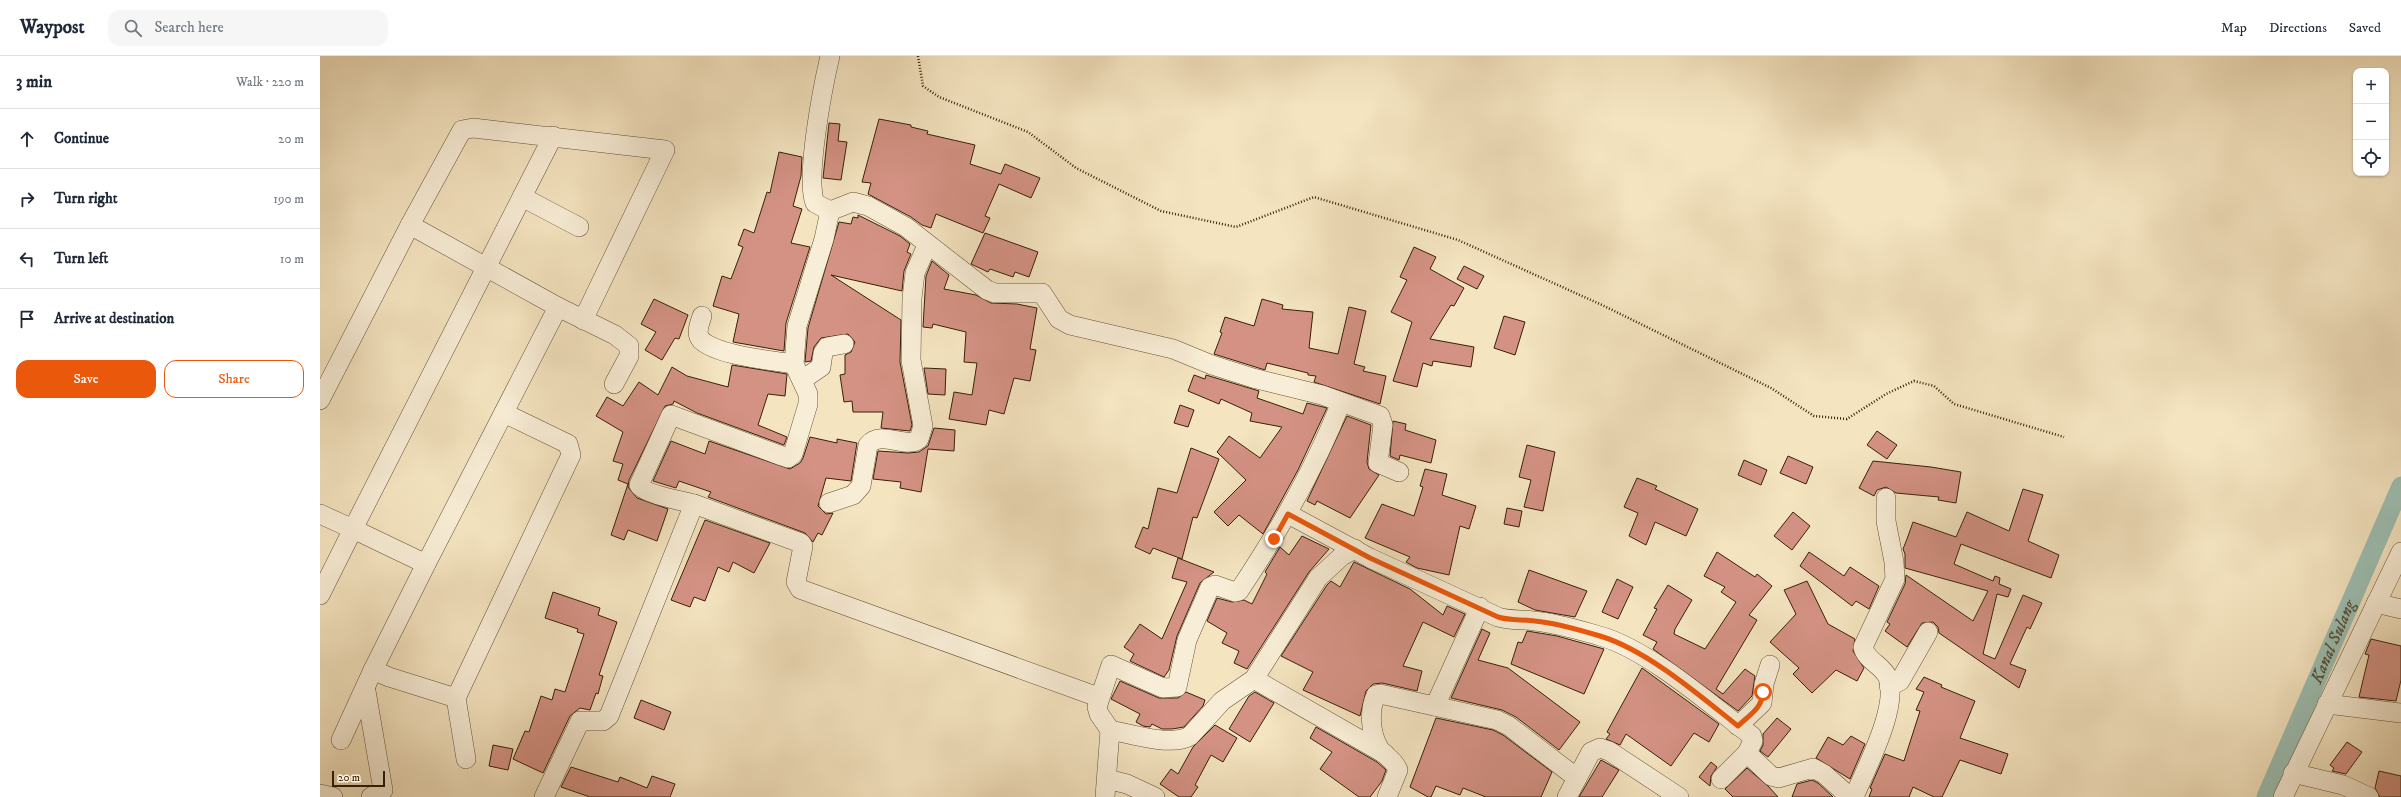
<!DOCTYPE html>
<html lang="en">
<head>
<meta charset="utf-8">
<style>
	:root { --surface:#fff; --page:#f6f6f7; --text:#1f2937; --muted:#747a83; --line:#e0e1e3; --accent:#ea580c }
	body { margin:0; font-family:"IM FELL DW Pica",serif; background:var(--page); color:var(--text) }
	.controls { position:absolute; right:12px; top:12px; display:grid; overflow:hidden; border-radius:8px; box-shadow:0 1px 3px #0004 }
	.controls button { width:36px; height:36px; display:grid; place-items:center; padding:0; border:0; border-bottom:1px solid var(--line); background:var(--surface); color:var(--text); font:20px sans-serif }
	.scale { position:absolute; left:12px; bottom:10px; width:53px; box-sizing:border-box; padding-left:4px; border:2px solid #382008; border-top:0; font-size:11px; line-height:14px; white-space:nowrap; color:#382008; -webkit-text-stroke:3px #f8edd6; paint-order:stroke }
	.stop { position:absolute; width:12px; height:12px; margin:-9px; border:3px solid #ea580c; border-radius:50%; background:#fff }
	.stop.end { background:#ea580c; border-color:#fff; box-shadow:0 1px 4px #0008 }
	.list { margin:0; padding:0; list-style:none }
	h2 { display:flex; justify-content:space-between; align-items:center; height:52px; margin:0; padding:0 16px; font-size:17px }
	h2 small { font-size:13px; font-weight:400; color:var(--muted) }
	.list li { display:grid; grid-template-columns:26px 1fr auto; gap:12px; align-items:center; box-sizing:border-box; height:60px; padding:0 16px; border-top:1px solid var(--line) }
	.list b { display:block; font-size:15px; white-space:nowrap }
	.list em { font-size:13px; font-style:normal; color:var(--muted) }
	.actions { display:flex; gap:8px; padding:12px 16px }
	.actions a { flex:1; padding:9px 0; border:1px solid var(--accent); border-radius:12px; text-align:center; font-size:14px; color:var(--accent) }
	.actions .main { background:var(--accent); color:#fff }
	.icon { flex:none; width:22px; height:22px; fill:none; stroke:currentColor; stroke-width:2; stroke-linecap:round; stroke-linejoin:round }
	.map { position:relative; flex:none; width:2081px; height:741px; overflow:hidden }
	header { display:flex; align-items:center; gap:24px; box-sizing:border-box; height:56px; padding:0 20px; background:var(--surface); border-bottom:1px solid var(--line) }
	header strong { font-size:19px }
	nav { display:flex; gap:22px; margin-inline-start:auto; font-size:14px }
	.search { width:280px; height:36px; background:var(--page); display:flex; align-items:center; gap:10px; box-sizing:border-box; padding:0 14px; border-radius:12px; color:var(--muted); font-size:15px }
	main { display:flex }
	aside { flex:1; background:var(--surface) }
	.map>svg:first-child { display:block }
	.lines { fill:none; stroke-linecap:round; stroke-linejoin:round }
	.canal { stroke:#9cbfb2; stroke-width:19 }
	.building { fill:#d49284; stroke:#382008 }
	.minor-casing { stroke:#675136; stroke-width:20 }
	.path { stroke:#382008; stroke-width:2.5; stroke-dasharray:1 2; stroke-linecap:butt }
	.minor { stroke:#f8edd6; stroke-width:19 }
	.route { stroke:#ea580c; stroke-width:5 }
	.labels { text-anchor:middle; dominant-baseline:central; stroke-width:4; stroke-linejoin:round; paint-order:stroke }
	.water-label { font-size:17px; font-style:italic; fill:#56503b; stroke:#f8edd6 }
</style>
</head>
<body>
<header>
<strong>Waypost</strong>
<div class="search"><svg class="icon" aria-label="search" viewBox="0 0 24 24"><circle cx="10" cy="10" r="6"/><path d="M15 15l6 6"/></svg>Search here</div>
<nav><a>Map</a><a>Directions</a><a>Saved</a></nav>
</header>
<main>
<aside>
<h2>3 min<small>Walk · 220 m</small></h2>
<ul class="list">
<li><svg class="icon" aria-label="ahead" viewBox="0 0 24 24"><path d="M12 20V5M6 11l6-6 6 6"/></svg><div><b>Continue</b></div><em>20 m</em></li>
<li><svg class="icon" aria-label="right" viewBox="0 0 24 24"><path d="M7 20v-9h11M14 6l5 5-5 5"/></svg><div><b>Turn right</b></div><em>190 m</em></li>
<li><svg class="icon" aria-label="left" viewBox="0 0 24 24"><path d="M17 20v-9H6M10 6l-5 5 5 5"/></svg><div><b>Turn left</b></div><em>10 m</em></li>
<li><svg class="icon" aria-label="arrive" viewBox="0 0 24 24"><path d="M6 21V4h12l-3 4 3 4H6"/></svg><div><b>Arrive at destination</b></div></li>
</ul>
<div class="actions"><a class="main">Save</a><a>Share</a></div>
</aside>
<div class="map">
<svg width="2081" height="741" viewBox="0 0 2081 741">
	<rect width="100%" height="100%" fill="#f4e4c0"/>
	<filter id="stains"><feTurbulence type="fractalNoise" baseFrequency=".005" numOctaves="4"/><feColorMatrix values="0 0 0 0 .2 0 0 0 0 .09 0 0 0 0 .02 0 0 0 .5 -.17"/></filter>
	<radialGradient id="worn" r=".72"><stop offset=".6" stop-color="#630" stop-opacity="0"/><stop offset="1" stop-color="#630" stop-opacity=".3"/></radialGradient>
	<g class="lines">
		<path class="canal" id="s1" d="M1946 741 2081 430"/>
	</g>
	<g class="building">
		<path d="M559 63 591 69V71L608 75 607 78 655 89 650 108 681 118 685 108 720 122 711 142 679 128 665 160 670 162 663 177 616 158 611 172 602 169 591 161 548 138 551 127 542 126Z"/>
		<path d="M509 67 520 68 518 85 527 86 521 124 503 122Z"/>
		<path d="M459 96 482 101 481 120 473 150 482 153 471 187 490 191 466 267 464 295 413 286 419 258 393 250 402 220 411 223 423 191 418 189 424 173 434 177 447 136 450 137Z"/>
		<path d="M538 159 580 180 590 188 587 196 591 198 584 215 582 235 511 219 581 264 580 306 592 369 590 375 561 372 563 356H533L532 345 524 346 520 319 525 318V299L531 296 535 286 528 278 501 282 494 291 491 305 485 306 488 272 519 166 531 168 533 161 538 162Z"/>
		<path d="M665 177 718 196 709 221 695 216 693 221 670 213 668 216 651 208Z"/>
		<path d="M1094 191 1116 201 1110 213 1144 232 1134 250 1131 249 1110 283 1154 291 1151 311 1113 305 1112 310 1103 307 1097 331 1073 325 1092 266 1071 256 1087 224 1080 221Z"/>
		<path d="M612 205 629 219 624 233 656 239 671 247 697 248 717 252 710 293 716 294 710 325 694 322 684 358 669 354 666 369 629 363 634 336 652 339 657 307 644 306 646 276 613 268 612 272 603 271 606 220Z"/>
		<path d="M1144 210 1164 220 1157 233 1137 223Z"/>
		<path d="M334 243 368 259 359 283 355 282 342 304 325 294 336 276 321 268Z"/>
		<path d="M942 243 963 249 962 253 993 256 989 292 1018 298 1029 251 1046 255 1034 308 1045 311 1043 315 1066 320 1060 348 994 326 996 320 988 319V317L947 307 945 314 894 298 902 277 900 276 905 261 934 270Z"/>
		<path d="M1184 260 1205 266 1195 299 1174 292Z"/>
		<path d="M412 309 467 318 465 340 448 338 438 369 467 381 464 389 377 357 354 345 353 348 345 350 309 424 308 431 317 442 348 453 337 485 308 474 304 484 291 479 308 428 298 424 303 408 293 405 303 376 276 360 287 341 303 350 319 326 338 339 352 311 367 320 408 331Z"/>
		<path d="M604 312 626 313 625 339 608 338Z"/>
		<path d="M874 319 885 323 886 319 939 335 937 342 983 358 987 347 1007 352 978 414 943 478 919 459 908 470 894 456 926 424 897 396 909 380 940 402 962 371 930 365 932 357 901 343 899 348 868 335Z"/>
		<path d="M860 349 874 354 868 371 854 367Z"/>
		<path d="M1027 360 1051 369 1047 406 1049 413 1059 419 1030 462 997 445 995 449 987 445Z"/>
		<path d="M1073 365 1086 368 1085 374 1116 384 1111 407 1080 399 1079 404 1070 400Z"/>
		<path d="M614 372 635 374 634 395 608 393 601 436 580 432 581 426 553 423 558 395 588 397 599 396 608 390Z"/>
		<path d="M1557 375 1577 389 1567 403 1547 389Z"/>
		<path d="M490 381 517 387V383L537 387 531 425 506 422 498 450 506 458 513 457 502 479 498 477 493 486 485 477 388 441 391 436 359 425 356 432 333 425 351 385 385 398 389 385 470 413 480 407 483 402Z"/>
		<path d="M1207 389 1235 396 1223 455 1204 451 1211 424 1199 421Z"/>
		<path d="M871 392 899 403 877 462 873 461 862 503 833 492 830 498 815 491 823 471 828 473 838 432 857 437Z"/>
		<path d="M1468 400 1493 411 1486 428 1460 417Z"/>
		<path d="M1424 404 1447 414 1441 429 1418 419Z"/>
		<path d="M1553 405 1611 411 1641 416 1636 447 1618 444 1619 441 1576 437 1566 431 1557 434 1554 440 1539 432Z"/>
		<path d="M1105 413 1127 418 1122 439 1156 450 1149 473 1140 470 1129 519 1097 512 1086 506 1090 501 1045 482 1062 448 1094 460 1103 431 1100 430Z"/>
		<path d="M1317 422 1337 430 1335 433 1378 453 1366 480 1335 466 1326 489 1309 480 1318 457 1304 451Z"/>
		<path d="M1703 433 1723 439 1708 485 1739 499 1731 522 1641 488 1634 508 1673 525 1675 520 1680 522 1679 528 1691 533 1688 541 1677 538 1663 598 1675 603 1703 539 1722 547 1710 573 1707 571 1690 608 1706 614 1699 632 1619 577 1618 571 1613 566 1602 567 1587 591 1565 575 1570 568 1567 566 1585 528 1586 519 1653 565 1668 535 1585 512V498L1583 493 1587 483 1593 466 1636 481 1647 456 1689 475Z"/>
		<path d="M1187 452 1202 455 1199 471 1184 468Z"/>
		<path d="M1473 456 1490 470 1472 494 1454 480Z"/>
		<path d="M385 464 450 487 434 517 413 506 409 516 398 511 385 545 374 541 370 551 351 544Z"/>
		<path d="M982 480 1009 493 989 516 927 613 914 607 919 595 902 587 907 577 887 565 897 542 912 546 924 544 932 548 947 518 945 516 960 491 969 499Z"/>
		<path d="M1397 496 1435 521 1437 518 1452 530 1429 559 1437 564 1396 633 1403 638 1425 613 1435 620 1432 640 1418 655 1333 593 1337 586 1323 579 1337 553 1334 552 1348 529 1372 544 1355 573 1354 578 1385 593 1416 546 1401 536 1405 531 1384 520Z"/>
		<path d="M1489 496 1524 520 1530 511 1559 530 1549 553 1536 545 1532 550 1480 510Z"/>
		<path d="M858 502 894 516 880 527 857 580 849 614 844 621 810 605 814 598 804 591 820 568 842 583 867 526 852 522Z"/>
		<path d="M1034 506 1090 533 1123 559 1127 550 1145 558 1134 581 1103 566 1083 610 1102 615 1097 635 1062 627 1053 628 1046 635 1040 660 983 634 993 616 961 600 1007 529 1011 525 1020 531Z"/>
		<path d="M1209 514 1267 535 1255 561 1215 554 1198 546Z"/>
		<path d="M1297 523 1313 531 1298 563 1282 556Z"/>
		<path d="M1487 525 1508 568 1535 583 1533 595 1544 612 1537 625 1516 614 1492 637 1473 618 1479 612 1450 586 1476 558 1464 534Z"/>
		<path d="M233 536 280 552 278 559 297 566 279 619 283 620 278 638 276 637 270 654 260 652 250 660 223 717 193 703 205 675 209 676 221 640 232 644 235 633 245 636 264 578 257 576 258 573 225 562Z"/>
		<path d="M1162 573 1170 577 1158 604 1188 612 1260 666 1239 694 1196 661 1182 654 1131 642Z"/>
		<path d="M1207 575 1237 580 1284 593 1264 638 1191 608 1198 586 1202 587Z"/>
		<path d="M2051 583 2081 590V624L2076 645 2039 641 2049 599 2045 598Z"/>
		<path d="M1322 612 1399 668 1389 686 1374 677 1351 710 1306 678 1300 689 1286 683 1290 678 1287 676Z"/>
		<path d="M1604 621 1622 629 1621 631 1655 645 1640 682 1688 698 1681 718 1640 704 1622 741H1614L1593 731 1589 741H1549L1552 733 1550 732 1565 698 1584 705 1600 655 1596 654 1604 636 1596 633Z"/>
		<path d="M800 625 839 642H858L866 636 885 644 883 650 864 671 852 673H842L832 668 830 671 823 670 816 666 820 658 791 643Z"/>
		<path d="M935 636 954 647 930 686 909 673 929 640Z"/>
		<path d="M321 644 351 656 344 674 314 662Z"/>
		<path d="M1116 662 1173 674 1183 679 1232 716 1221 741H1166L1143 732 1140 739 1116 730 1111 741H1108L1090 731Z"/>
		<path d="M1457 662 1471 673 1448 701 1440 695 1443 689V678Z"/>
		<path d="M895 669 917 682 903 706 891 699 875 729 878 731 871 741H859L840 728 851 713 858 718 873 691Z"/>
		<path d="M996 671 1057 706 1066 714 1062 725 1050 741H1039L1000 713 1012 696 990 682Z"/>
		<path d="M1531 680 1545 688 1530 723 1496 702 1508 681 1523 689Z"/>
		<path d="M2027 686 2042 696 2026 718 2012 715 2014 712 2010 709Z"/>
		<path d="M173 689 193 693 188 714 169 710Z"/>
		<path d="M1281 704 1299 714 1282 741H1259Z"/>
		<path d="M1391 706 1397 711 1391 720 1390 730 1379 721Z"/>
		<path d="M251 711 298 726 300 721 327 732 332 720 355 728 350 741H270L241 731Z"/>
		<path d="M1427 712 1448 730 1458 741H1413L1405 733Z"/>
		<path d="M2059 715 2081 720V741H2060L2055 732Z"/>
		<path d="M1492 724 1498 727 1513 741H1472L1477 728Z"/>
	</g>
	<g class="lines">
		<defs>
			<g id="minor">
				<path d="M202 141 259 171"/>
				<path d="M510 155 533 146 548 150 586 171 667 234 675 237H722L739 263 750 269 853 293 892 309 933 322 1002 339 1060 360 1063 369 1058 407 1079 416"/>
				<path d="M90 169 238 251 106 508 33 473 233 80"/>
				<path d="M238 251 295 279 309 290V300L294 328"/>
				<path d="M382 260C380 267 375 277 381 284 398 300 451 304 474 308"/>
				<path d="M482 324 501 311 503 297 507 291 524 288"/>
				<path d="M0 344 90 169 142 74 153 72 345 94 263 264"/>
				<path d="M509 447 533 439 541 430 548 389C562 373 586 394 599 383L603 370 591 304 592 242 595 217 607 189"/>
				<path d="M374 448C363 445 324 438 319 429L351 359 462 400 468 402 473 398 488 348V338L474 308 477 270 504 183 510 155 495 147C485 122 503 30 510 0"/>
				<path d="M0 458 33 473 0 539"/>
				<path d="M968 458 1050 502 1178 561C1191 565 1202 563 1214 565 1236 567 1259 574 1280 580 1329 594 1391 649 1432 680L1433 685 1427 697 1451 720 1459 722 1493 712 1504 718 1530 741"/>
				<path d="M2056 547 2081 553"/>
				<path d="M53 614 69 621 136 642"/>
				<path d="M934 623 1065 698"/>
				<path d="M1569 630 1580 625 1608 576"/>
				<path d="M46 635 63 734 51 741"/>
				<path d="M2007 648 2081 657"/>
				<path d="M1115 650 1160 551"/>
				<path d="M1418 670 1442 647 1444 628 1450 609"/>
				<path d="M790 674C811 678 851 691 870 680L902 645 934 623 998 522 1022 500 1035 493"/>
				<path d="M21 684 53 614 106 508"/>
				<path d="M146 703 136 642 251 399 248 388 184 357"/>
				<path d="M1973 717 2023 729 2049 741"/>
				<path d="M787 723 807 728 835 741"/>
				<path d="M1401 723 1427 697"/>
				<path d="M0 738 13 741"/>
				<path d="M224 741 260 665H283L289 660 374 448 481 487 483 490 476 526 480 533 778 641"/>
				<path d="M785 741 790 674 779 658 777 651 791 609 843 632 857 631 867 584 890 531 895 529 915 536 919 535C959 475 995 413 1021 346"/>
				<path d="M1067 741 1078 714C1074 703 1065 701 1059 692 1050 677 1049 654 1056 639L1060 638 1177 664 1189 670 1257 722"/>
				<path d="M1247 741 1271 696 1280 692 1289 695 1359 741"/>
				<path d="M1534 741C1546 712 1579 651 1568 622 1563 609 1546 605 1543 591L1575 523 1574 506 1566 465V442"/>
				<path d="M1963 741 2081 496"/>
			</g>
		</defs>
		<use href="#minor" class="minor-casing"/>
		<path class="path" d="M598 0 603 30 619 41 708 76 756 112 841 155 916 171 994 141 1138 184 1282 249 1451 332 1494 360 1527 363 1566 338 1594 325 1614 330 1634 348 1744 381"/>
		<use href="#minor" class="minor"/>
	</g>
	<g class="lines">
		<path class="route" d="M954 483 968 458 1050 502 1178 561C1191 565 1202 563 1215 565 1236 567 1260 574 1280 580 1327 594 1380 640 1418 670 1429 659 1442 653 1443 636"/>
	</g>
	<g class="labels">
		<g class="water-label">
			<text stroke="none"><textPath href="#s1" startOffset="169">Kanal Sulang</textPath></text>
		</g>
	</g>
	<rect width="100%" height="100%" filter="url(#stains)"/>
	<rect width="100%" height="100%" fill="url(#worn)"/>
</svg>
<div class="controls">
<button>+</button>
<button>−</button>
<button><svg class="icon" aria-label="locate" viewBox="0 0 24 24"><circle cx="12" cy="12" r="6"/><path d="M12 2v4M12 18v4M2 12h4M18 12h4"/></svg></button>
</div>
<div class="scale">20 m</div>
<div class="stop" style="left:1443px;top:636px"></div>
<div class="stop end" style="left:954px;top:483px"></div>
</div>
</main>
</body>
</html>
